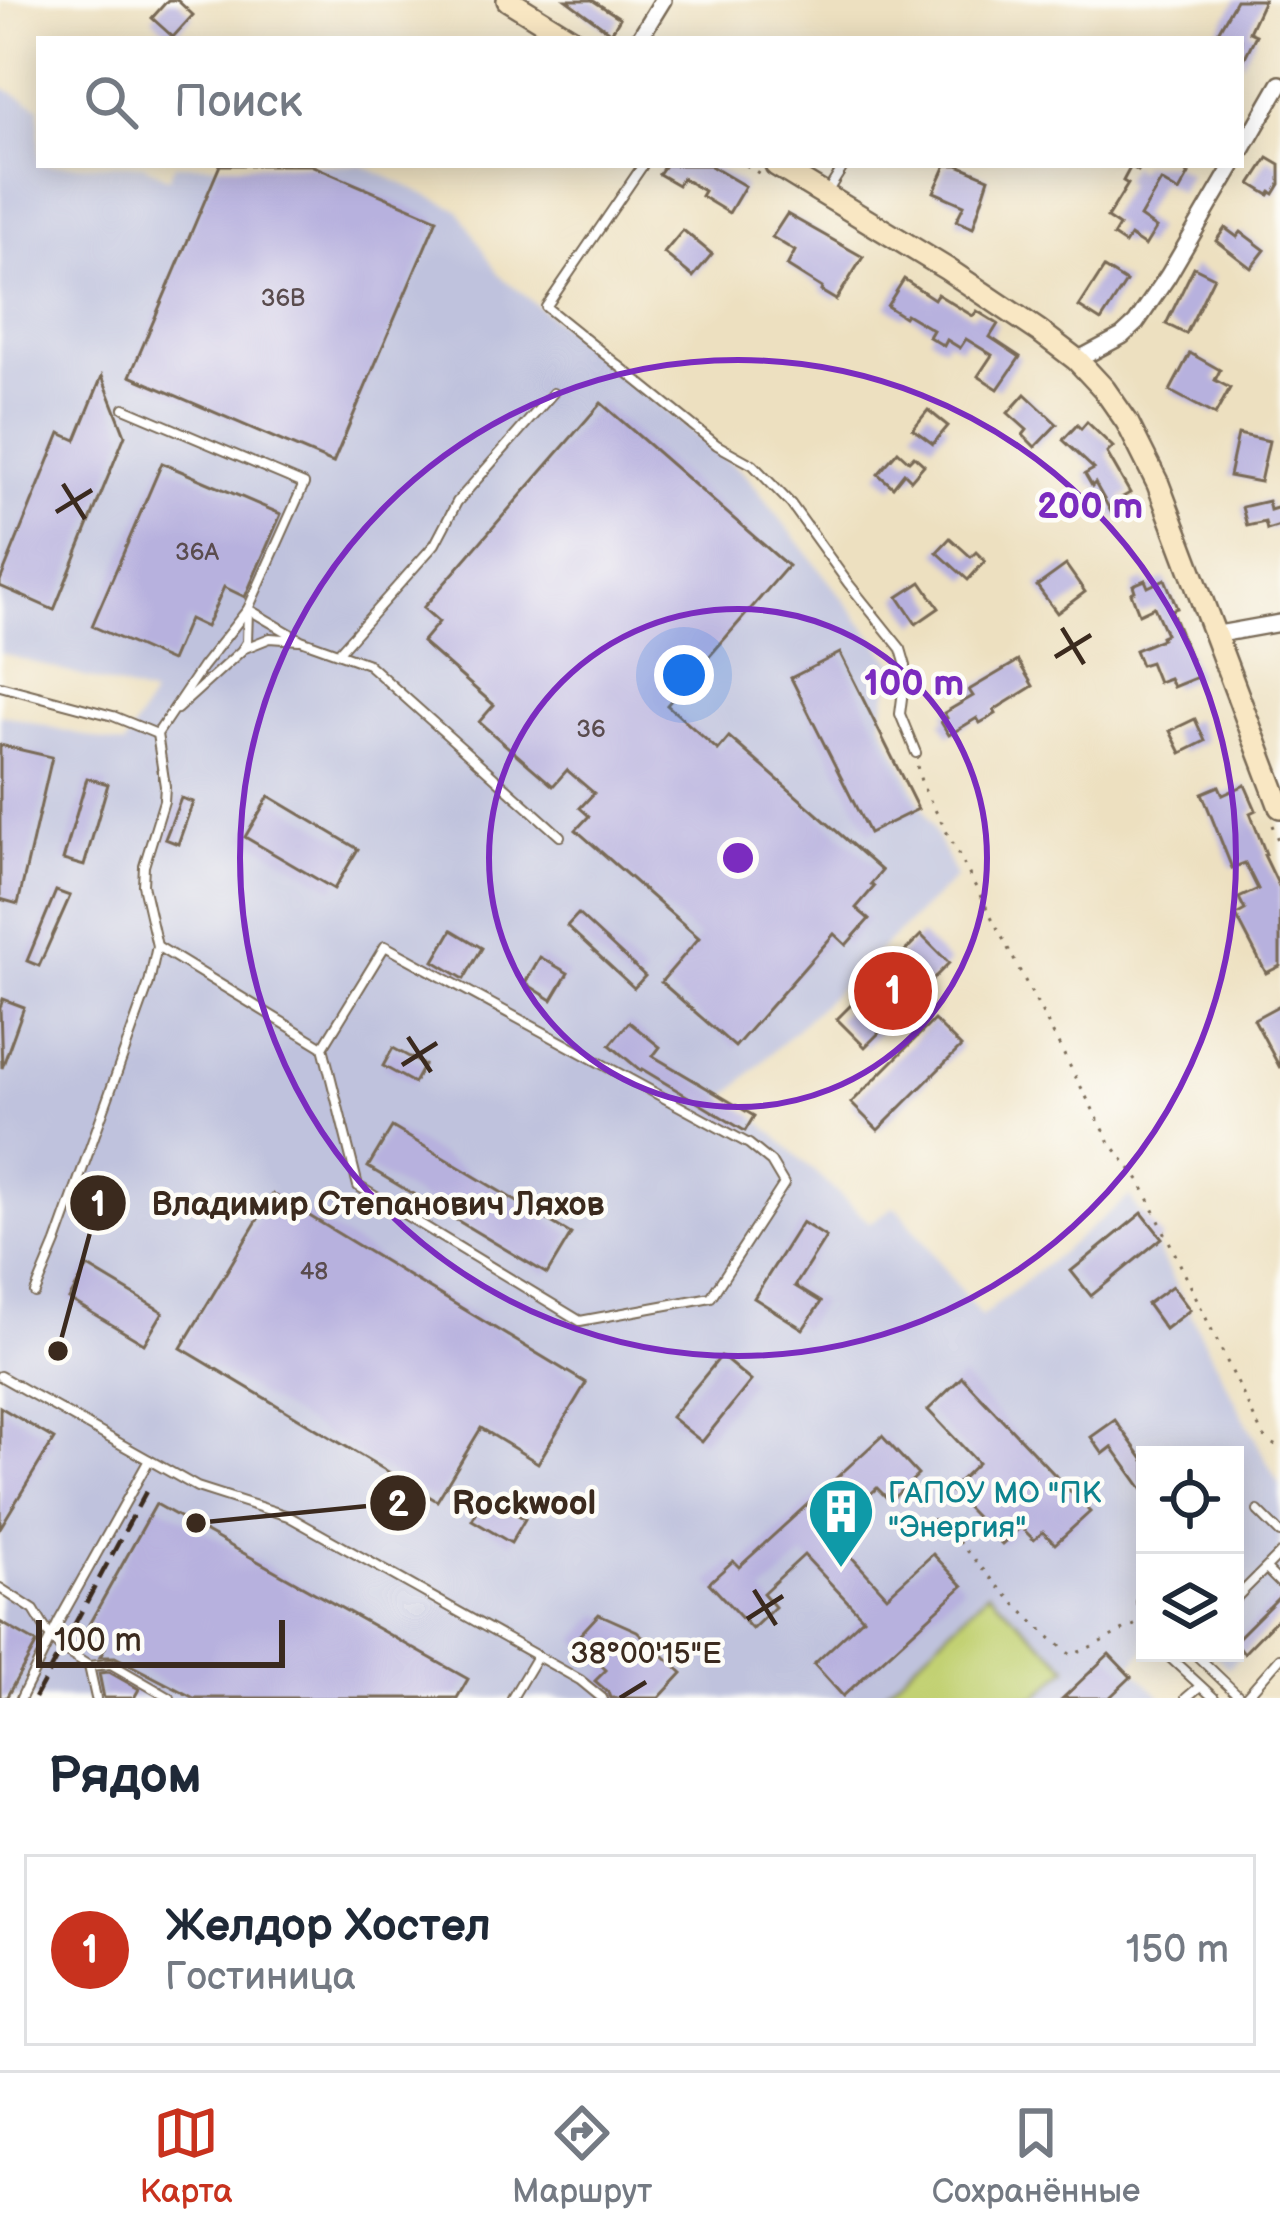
<!DOCTYPE html>
<html lang="ru">
<head>
<meta charset="utf-8">
<style>
	:root { --surface:#fff; --page:#f2f2f3; --text:#1f2937; --muted:#747a83; --line:#e0e1e3; --accent:#c8321e }
	body { margin:0; font-family:"Balsamiq Sans",sans-serif; background:var(--page); color:var(--text) }
	.controls { position:absolute; right:36px; bottom:36px; display:grid; overflow:hidden; border-radius:0px; box-shadow:0 6px 30px #0003 }
	.controls button { width:108px; height:108px; display:grid; place-items:center; padding:0; border:0; border-bottom:3px solid var(--line); background:var(--surface); color:var(--text); font:60px sans-serif }
	.scale { position:absolute; left:36px; bottom:30px; width:249px; box-sizing:border-box; padding-left:12px; border:6px solid #3b2a1e; border-top:0; font-size:33px; line-height:42px; white-space:nowrap; color:#3b2a1e; -webkit-text-stroke:9px #fdfcf7; paint-order:stroke }
	.you { position:absolute; left:684px; top:675px; width:42px; height:42px; margin:-30px; border:9px solid #fff; border-radius:50%; background:#1a73e8; box-shadow:0 0 0 18px #1a73e833 }
	.badge { display:grid; place-items:center; width:78px; height:78px; border-radius:50%; background:var(--accent); color:#fff; font-size:39px; font-weight:700 }
	.pin { position:absolute; translate:-50% -50%; border:6px solid #fff; box-shadow:0 3px 12px #0006 }
	.list { margin:0; padding:0; list-style:none }
	h2 { display:flex; justify-content:space-between; align-items:center; height:156px; margin:0; padding:0 48px; font-size:51px }
	h2 small { font-size:39px; font-weight:400; color:var(--muted) }
	.list li { display:grid; grid-template-columns:78px 1fr auto; gap:36px; align-items:center; box-sizing:border-box; height:192px; margin:0 24px 24px; padding:0 24px; border:3px solid var(--line); border-radius:0px }
	.list b { display:block; font-size:45px; white-space:nowrap }
	.list p { margin:0; font-size:39px; white-space:nowrap; color:var(--muted) }
	.list em { font-size:39px; font-style:normal; color:var(--muted) }
	.icon { flex:none; width:66px; height:66px; fill:none; stroke:currentColor; stroke-width:2; stroke-linecap:round; stroke-linejoin:round }
	.map { position:relative; flex:none; width:1280px; height:1698px; overflow:hidden }
	.search { position:absolute; background:var(--surface); box-shadow:0 6px 30px #0003; left:36px; right:36px; top:36px; height:132px; display:flex; align-items:center; gap:30px; box-sizing:border-box; padding:0 42px; border-radius:0px; color:var(--muted); font-size:45px }
	.sheet { height:372px; background:var(--surface) }
	nav { display:flex; justify-content:space-around; align-items:center; box-sizing:border-box; height:168px; border-top:3px solid var(--line); background:var(--surface); font-size:33px; color:var(--muted) }
	nav a { display:grid; justify-items:center; gap:6px }
	nav .on { color:var(--accent) }
	.map>svg:first-child { display:block }
	.industrial { fill:#bfc2dd }
	.green { fill:#c2d173; stroke:#7e7e48; stroke-width:3 }
	.building { fill:#b7b1de }
	.lines { fill:none; stroke-linecap:round; stroke-linejoin:round }
	.lane-casing { stroke:#796a57; stroke-width:12 }
	.street-casing { stroke:#796a57; stroke-width:20 }
	.secondary-casing { stroke:#796a57; stroke-width:26 }
	.path { stroke:#796a57; stroke-width:3; stroke-dasharray:3 9; stroke-linecap:butt }
	.lane { stroke:#fff; stroke-width:8 }
	.street { stroke:#fff; stroke-width:15 }
	.secondary { stroke:#f9e7c3; stroke-width:21 }
	.rail { stroke:#3b2a1e; stroke-width:4.5; stroke-dasharray:18 9; stroke-linecap:butt }
	.ticks { fill:none; stroke:#3b2a1e; stroke-width:4.5 }
	.ring { fill:none; stroke:#7b2cbf; stroke-width:6 }
	.labels { text-anchor:middle; dominant-baseline:central; stroke-width:9; stroke-linejoin:round; paint-order:stroke }
	.number-label { font-size:24px; fill:#5a4c4e }
	.culture-label { font-size:30px; fill:#0d838f; stroke:#fdfcf7; text-anchor:start }
	.ticks-label { font-size:30px; text-anchor:middle; fill:#3b2a1e; stroke:#fdfcf7; stroke-width:9; stroke-linejoin:round; paint-order:stroke }
	.centre { fill:#7b2cbf; stroke:#fdfcf7; stroke-width:6 }
	.ring-label { font-size:36px; text-anchor:middle; font-weight:bold; fill:#7b2cbf; stroke:#fdfcf7; stroke-width:9; stroke-linejoin:round; paint-order:stroke }
	.leader { fill:none; stroke:#3b2a1e; stroke-width:4.5 }
	.callout-dot { fill:#3b2a1e; stroke:#fdfcf7; stroke-width:4.5 }
	.mark-label { font-size:36px; text-anchor:middle; font-weight:bold; fill:#fff }
	.callout-label { font-size:33px; text-anchor:middle; font-weight:bold; fill:#3b2a1e; stroke:#fdfcf7; stroke-width:9; stroke-linejoin:round; paint-order:stroke }
</style>
</head>
<body>
<div class="map">
<svg width="1280" height="1698" viewBox="0 0 1280 1698">
	<rect width="100%" height="100%" fill="#fdfcf7"/>
	<filter id="ink" filterUnits="userSpaceOnUse"><feTurbulence type="fractalNoise" baseFrequency=".00833" numOctaves="2"/><feDisplacementMap in="SourceGraphic" scale="24" xChannelSelector="R" yChannelSelector="G"/><feConvolveMatrix kernelMatrix="1 2 1 2 8 2 1 2 1" color-interpolation-filters="sRGB"/></filter>
	<filter id="wash" filterUnits="userSpaceOnUse"><feTurbulence type="fractalNoise" baseFrequency=".004" numOctaves="4" result="noise"/><feDisplacementMap in="SourceGraphic" scale="48" xChannelSelector="R" yChannelSelector="G"/><feGaussianBlur stdDeviation="2.7" result="paint"/><feColorMatrix in="noise" values="0 0 0 0 0 0 0 0 0 0 0 0 0 0 0 0 0 1.4 0 .05"/><feComposite in="paint" operator="in"/></filter>
	<g filter="url(#wash)">
		<rect width="100%" height="100%" fill="#ede0c0"/>
		<path class="industrial" d="M0 86 39 107V165H143L168 179 175 165H361L459 210 498 274 746 475 894 664 881 720 956 877 724 1098 754 1116 870 1223 893 1207 899 1209 981 1317 1130 1196 1140 1214 1142 1213 1162 1238 1155 1245 1280 1487V1616L1228 1668 1214 1653H1235V1455H1145V1651L1130 1666 1162 1698H0V714L124 746 152 696 0 653Z"/>
		<path class="green" d="M988 1592 1068 1667 1035 1698H879Z"/>
		<g id="blocks">
			<g class="building">
				<path d="M168 0H177L193 15 173 37 152 18Z"/>
				<path d="M566 0H592L620 18 611 33Z"/>
				<path d="M1236 0H1264L1249 32 1256 35 1241 65V39H1214Z"/>
				<path d="M1268 158 1280 165V184L1274 194 1271 192 1269 195 1251 184Z"/>
				<path d="M220 165H311L437 219 333 463 130 376Z"/>
				<path d="M661 165H709L745 186 729 213 701 196 704 191 682 178 678 185 659 174 664 167Z"/>
				<path d="M946 165H958L989 178 973 228 956 221 964 205 934 192Z"/>
				<path d="M1142 165H1173L1189 174 1179 192 1161 181 1140 217 1156 228 1145 246 1130 236 1125 244 1113 236 1119 226 1107 218 1128 184 1123 181 1131 166 1138 171Z"/>
				<path d="M787 214 863 257 836 300 821 291 822 288 787 266 795 251 772 237Z"/>
				<path d="M1225 228 1237 237 1241 232 1265 250 1251 268 1216 241Z"/>
				<path d="M683 230 712 254 693 277 664 253Z"/>
				<path d="M1194 267 1214 277 1186 334 1166 324Z"/>
				<path d="M1104 268 1126 282 1101 321 1079 307Z"/>
				<path d="M904 279 934 299 937 294 973 316 977 311 998 324 990 337 1020 357 998 389 978 376 992 355 966 339 960 348 947 340 944 346 929 337 933 330 906 314 904 317 887 306Z"/>
				<path d="M1190 353 1220 370 1215 380 1230 388 1215 415 1170 391Z"/>
				<path d="M102 376 125 435 54 610 0 586V581L60 433 76 440Z"/>
				<path d="M1025 394 1057 424 1035 447 1023 435 1027 430 1008 413Z"/>
				<path d="M601 403 788 566 667 705 718 750 729 737 882 871 871 884 874 887 856 908 869 919 846 945 834 934 735 1047 661 982 699 938 576 830 589 816 580 808 594 793 567 770 553 786 479 722 494 705 422 642 439 622 423 608Z"/>
				<path d="M928 410 948 426 933 444 913 429Z"/>
				<path d="M1087 422 1113 447 1107 453 1130 493 1121 498 1128 512 1115 519 1095 483 1092 486 1085 474 1094 469 1063 440 1077 425 1081 429Z"/>
				<path d="M1238 434 1269 441 1260 482 1229 476Z"/>
				<path d="M898 451 909 461 914 456 924 465 911 480 904 473 893 487 878 474Z"/>
				<path d="M162 463 281 514 245 597 224 587 206 627 189 619 171 661 92 626Z"/>
				<path d="M1268 501 1270 510 1280 507V526L1267 530 1265 522 1247 526 1242 507Z"/>
				<path d="M950 538 971 557 976 552 985 561 968 580 937 552Z"/>
				<path d="M1066 565 1085 592 1057 613 1037 586Z"/>
				<path d="M1165 579 1177 608 1171 610 1198 677 1173 687 1169 678 1158 682 1150 662 1141 665 1135 650 1162 639 1161 636 1166 634 1154 607 1139 614 1131 593 1135 591 1133 585 1145 580 1148 587Z"/>
				<path d="M921 582 939 608 916 624 898 597Z"/>
				<path d="M840 653 918 809 869 833 791 678Z"/>
				<path d="M1018 661 1033 686 994 710 996 714 980 723 977 718 949 735 941 722 947 718 944 713 973 696 969 690Z"/>
				<path d="M1195 719 1205 741 1181 753 1170 731Z"/>
				<path d="M0 745 52 757 18 904 0 899Z"/>
				<path d="M87 778 108 784 84 866 63 860Z"/>
				<path d="M1245 785 1256 810 1250 813 1266 854 1264 855 1280 888V966L1266 973 1236 915 1245 910 1239 898 1258 889 1245 863 1232 868 1202 793 1219 786 1223 795Z"/>
				<path d="M269 796 358 849 334 889 245 837Z"/>
				<path d="M181 798 193 802 178 844 165 839Z"/>
				<path d="M56 891 70 896 39 966 27 961Z"/>
				<path d="M578 914 645 976 634 988 567 926Z"/>
				<path d="M452 930 482 948 464 979 434 961Z"/>
				<path d="M921 935 949 963 865 1047 837 1019Z"/>
				<path d="M540 957 568 973 552 1000 525 983Z"/>
				<path d="M3 999 24 1007 2 1068 0 1008Z"/>
				<path d="M1280 1005V1068L1254 1019Z"/>
				<path d="M934 1020 961 1047 878 1130 851 1103Z"/>
				<path d="M629 1022 660 1047 653 1056 754 1116 745 1131 642 1069 641 1071 610 1045Z"/>
				<path d="M393 1048 424 1065 414 1083 383 1066Z"/>
				<path d="M392 1127 571 1234 547 1274 368 1167Z"/>
				<path d="M273 1194 586 1383 538 1463 481 1428 437 1501 181 1348Z"/>
				<path d="M1142 1213 1162 1238 1091 1296 1071 1271Z"/>
				<path d="M802 1222 826 1237 795 1286 821 1302 803 1329 754 1298Z"/>
				<path d="M88 1267 163 1312 144 1344 69 1299Z"/>
				<path d="M1172 1286 1190 1310 1165 1329 1147 1304Z"/>
				<path d="M721 1356 751 1381 702 1442 671 1417Z"/>
				<path d="M962 1377 1090 1512 1055 1544 1043 1532 1034 1540 1021 1527 1002 1544 950 1490 978 1463 928 1410Z"/>
				<path d="M0 1407 54 1439 0 1528Z"/>
				<path d="M1115 1420 1145 1462V1493L1112 1447 1103 1454 1091 1437Z"/>
				<path d="M882 1436 918 1475 890 1501 877 1488 829 1532 887 1596 933 1554 963 1586 843 1696 814 1664 863 1618 804 1555 763 1593 775 1607 752 1629 709 1583 733 1561 739 1567Z"/>
				<path d="M486 1496 525 1519 511 1543 472 1520Z"/>
				<path d="M156 1504 468 1679 457 1698H194L115 1657H100L105 1648 83 1635Z"/>
				<path d="M1280 1596V1616L1244 1653 1235 1641Z"/>
				<path d="M599 1614 637 1631 682 1673 659 1698H610L608 1692 595 1681 606 1670 575 1640Z"/>
				<path d="M0 1622 37 1643 6 1698H0Z"/>
				<path d="M1109 1654 1131 1677 1109 1698H1063Z"/>
				<path d="M109 1672 139 1689 134 1698H104L99 1673Z"/>
			</g>
		</g>
	</g>
	<g filter="url(#ink)">
		<use href="#blocks" fill-opacity="0" stroke="#796a57" stroke-width="3"/>
		<g class="lines">
			<defs>
				<g id="lane">
					<path d="M643 165 546 307 717 445 753 465 791 504 848 583 901 649 906 666 900 714 916 753"/>
					<path d="M826 194 843 167 840 165"/>
					<path d="M248 609 301 640 368 664 560 836"/>
					<path d="M245 648 270 638 299 640"/>
					<path d="M338 653 435 544 457 502 553 393"/>
					<path d="M0 686 113 716 157 734"/>
					<path d="M177 709 241 651 247 642 248 610"/>
					<path d="M157 946 323 1047 358 1186 580 1321 711 1297 784 1184 771 1162 749 1144 385 946 323 1047"/>
					<path d="M35 1293 56 1243 149 983 157 946 143 885 144 866 164 801 165 786 157 734 202 667 248 609 304 484 124 408"/>
					<path d="M0 1376 197 1487 288 1516 580 1680 602 1698"/>
					<path d="M1258 1511 1280 1533"/>
					<path d="M1266 1569 1280 1583"/>
					<path d="M0 1588 34 1610 51 1638 60 1648 89 1666 111 1664 170 1698"/>
					<path d="M1235 1599 1280 1554"/>
					<path d="M1141 1602 1145 1605"/>
					<path d="M1165 1653 1214 1698"/>
					<path d="M1194 1653 1241 1698"/>
					<path d="M89 1666 96 1698"/>
					<path d="M21 1698 59 1621 149 1460"/>
					<path d="M512 1698 537 1656"/>
					<path d="M1186 1698 1200 1686"/>
					<path d="M1245 1698 1280 1658"/>
				</g>
				<g id="street">
					<path d="M639 39 663 0"/>
					<path d="M1241 152 1280 84"/>
					<path d="M1077 360 1122 336 1136 323 1168 276 1233 165"/>
					<path d="M1213 635 1280 623"/>
				</g>
				<g id="secondary">
					<path d="M508 0 571 39"/>
					<path d="M776 165 947 269 1039 331 1077 360 1104 389 1127 422 1158 484 1280 807"/>
				</g>
			</defs>
			<use href="#lane" class="lane-casing"/>
			<use href="#street" class="street-casing"/>
			<use href="#secondary" class="secondary-casing"/>
			<g class="path">
				<path d="M746 165 760 174"/>
				<path d="M917 766 922 785 1111 1144 1140 1181 1262 1434 1269 1442 1280 1448"/>
				<path d="M1272 825 1280 845"/>
				<path d="M913 1532 927 1519 939 1520C981 1567 1022 1616 1071 1655 1097 1646 1119 1630 1145 1621"/>
			</g>
			<use href="#lane" class="lane"/>
			<use href="#street" class="street"/>
			<use href="#secondary" class="secondary"/>
			<path class="rail" d="M35 1698 149 1486"/>
		</g>
	</g>
	<path class="ticks" d="M63 484 85 519M56 512 92 490M1062 628 1084 664M1055 657 1091 635M408 1037 431 1072M402 1065 437 1043M754 1590 776 1625M747 1619 783 1596M620 1698 646 1682"/>
	<g class="ring">
		<circle cx="738" cy="858" r="249"/>
		<circle cx="738" cy="858" r="498"/>
	</g>
	<defs>
		<symbol id="building-pin" viewBox="-11 -11 22 30"><path d="M0 17L-7.5 6A9.5 9.5 0 1 1 7.5 6Z" fill="#0f9aa8" stroke="#fdfcf7"/><path d="M-4-6H4V6H1V3H-1V6H-4ZM-2.5-4.3h1.7v1.8h-1.7ZM.8-4.3h1.7v1.8H.8ZM-2.5-1h1.7V.8h-1.7ZM.8-1h1.7V.8H.8Z" fill="#fff"/></symbol>
	</defs>
	<g fill-rule="evenodd">
		<use href="#building-pin" x="803" y="1473" width="76" height="104"/>
	</g>
	<g class="labels">
		<g class="number-label">
			<text x="283" y="298">36В</text>
			<text x="197" y="552">36А</text>
			<text x="591" y="729">36</text>
			<text x="314" y="1271">48</text>
		</g>
		<g class="culture-label">
			<text x="888" y="1494">ГАПОУ МО "ПК<tspan x="888" dy="34">"Энергия"</tspan></text>
		</g>
	</g>
	<g class="ticks-label">
		<text x="646" y="1663">38°00'15"E</text>
	</g>
	<circle cx="738" cy="858" r="18" class="centre"/>
	<g class="ring-label">
		<text x="1090" y="518">200 m</text>
		<text x="914" y="695">100 m</text>
	</g>
	<path class="leader" d="M58 1351L98 1203M196 1523L398 1503"/>
	<g class="callout-dot">
		<circle cx="58" cy="1351" r="12"/>
		<circle cx="196" cy="1523" r="12"/>
		<circle cx="98" cy="1203" r="30"/>
		<circle cx="398" cy="1503" r="30"/>
	</g>
	<g class="mark-label">
		<text x="98" y="1216">1</text>
		<text x="398" y="1516">2</text>
	</g>
	<g class="callout-label">
		<text x="378" y="1215">Владимир Степанович Ляхов</text>
		<text x="524" y="1514">Rockwool</text>
	</g>
</svg>
<div class="controls">
<button><svg class="icon" aria-label="locate" viewBox="0 0 24 24"><circle cx="12" cy="12" r="6"/><path d="M12 2v4M12 18v4M2 12h4M18 12h4"/></svg></button>
<button><svg class="icon" aria-label="layers" viewBox="0 0 24 24"><path d="M12 4l9 5-9 5-9-5zM3 14l9 5 9-5"/></svg></button>
</div>
<div class="scale">100 m</div>
<div class="you"></div>
<div class="pin badge" style="left:893px;top:991px">1</div>
<div class="search"><svg class="icon" aria-label="search" viewBox="0 0 24 24"><circle cx="10" cy="10" r="6"/><path d="M15 15l6 6"/></svg>Поиск</div>
</div>
<section class="sheet">
<h2>Рядом<small></small></h2>
<ul class="list">
<li><span class="badge">1</span><div><b>Желдор Хостел</b><p>Гостиница</p></div><em>150 m</em></li>
</ul>
</section>
<nav>
<a class="on"><svg class="icon" aria-label="map" viewBox="0 0 24 24"><path d="M3 6l6-2 6 2 6-2v14l-6 2-6-2-6 2zM9 4v14M15 6v14"/></svg>Карта</a>
<a><svg class="icon" aria-label="directions" viewBox="0 0 24 24"><path d="M12 3l9 9-9 9-9-9zM9 14v-3h6M13 9l2 2-2 2"/></svg>Маршрут</a>
<a><svg class="icon" aria-label="saved" viewBox="0 0 24 24"><path d="M7 4h10v16l-5-4-5 4z"/></svg>Сохранённые</a>
</nav>
</body>
</html>
